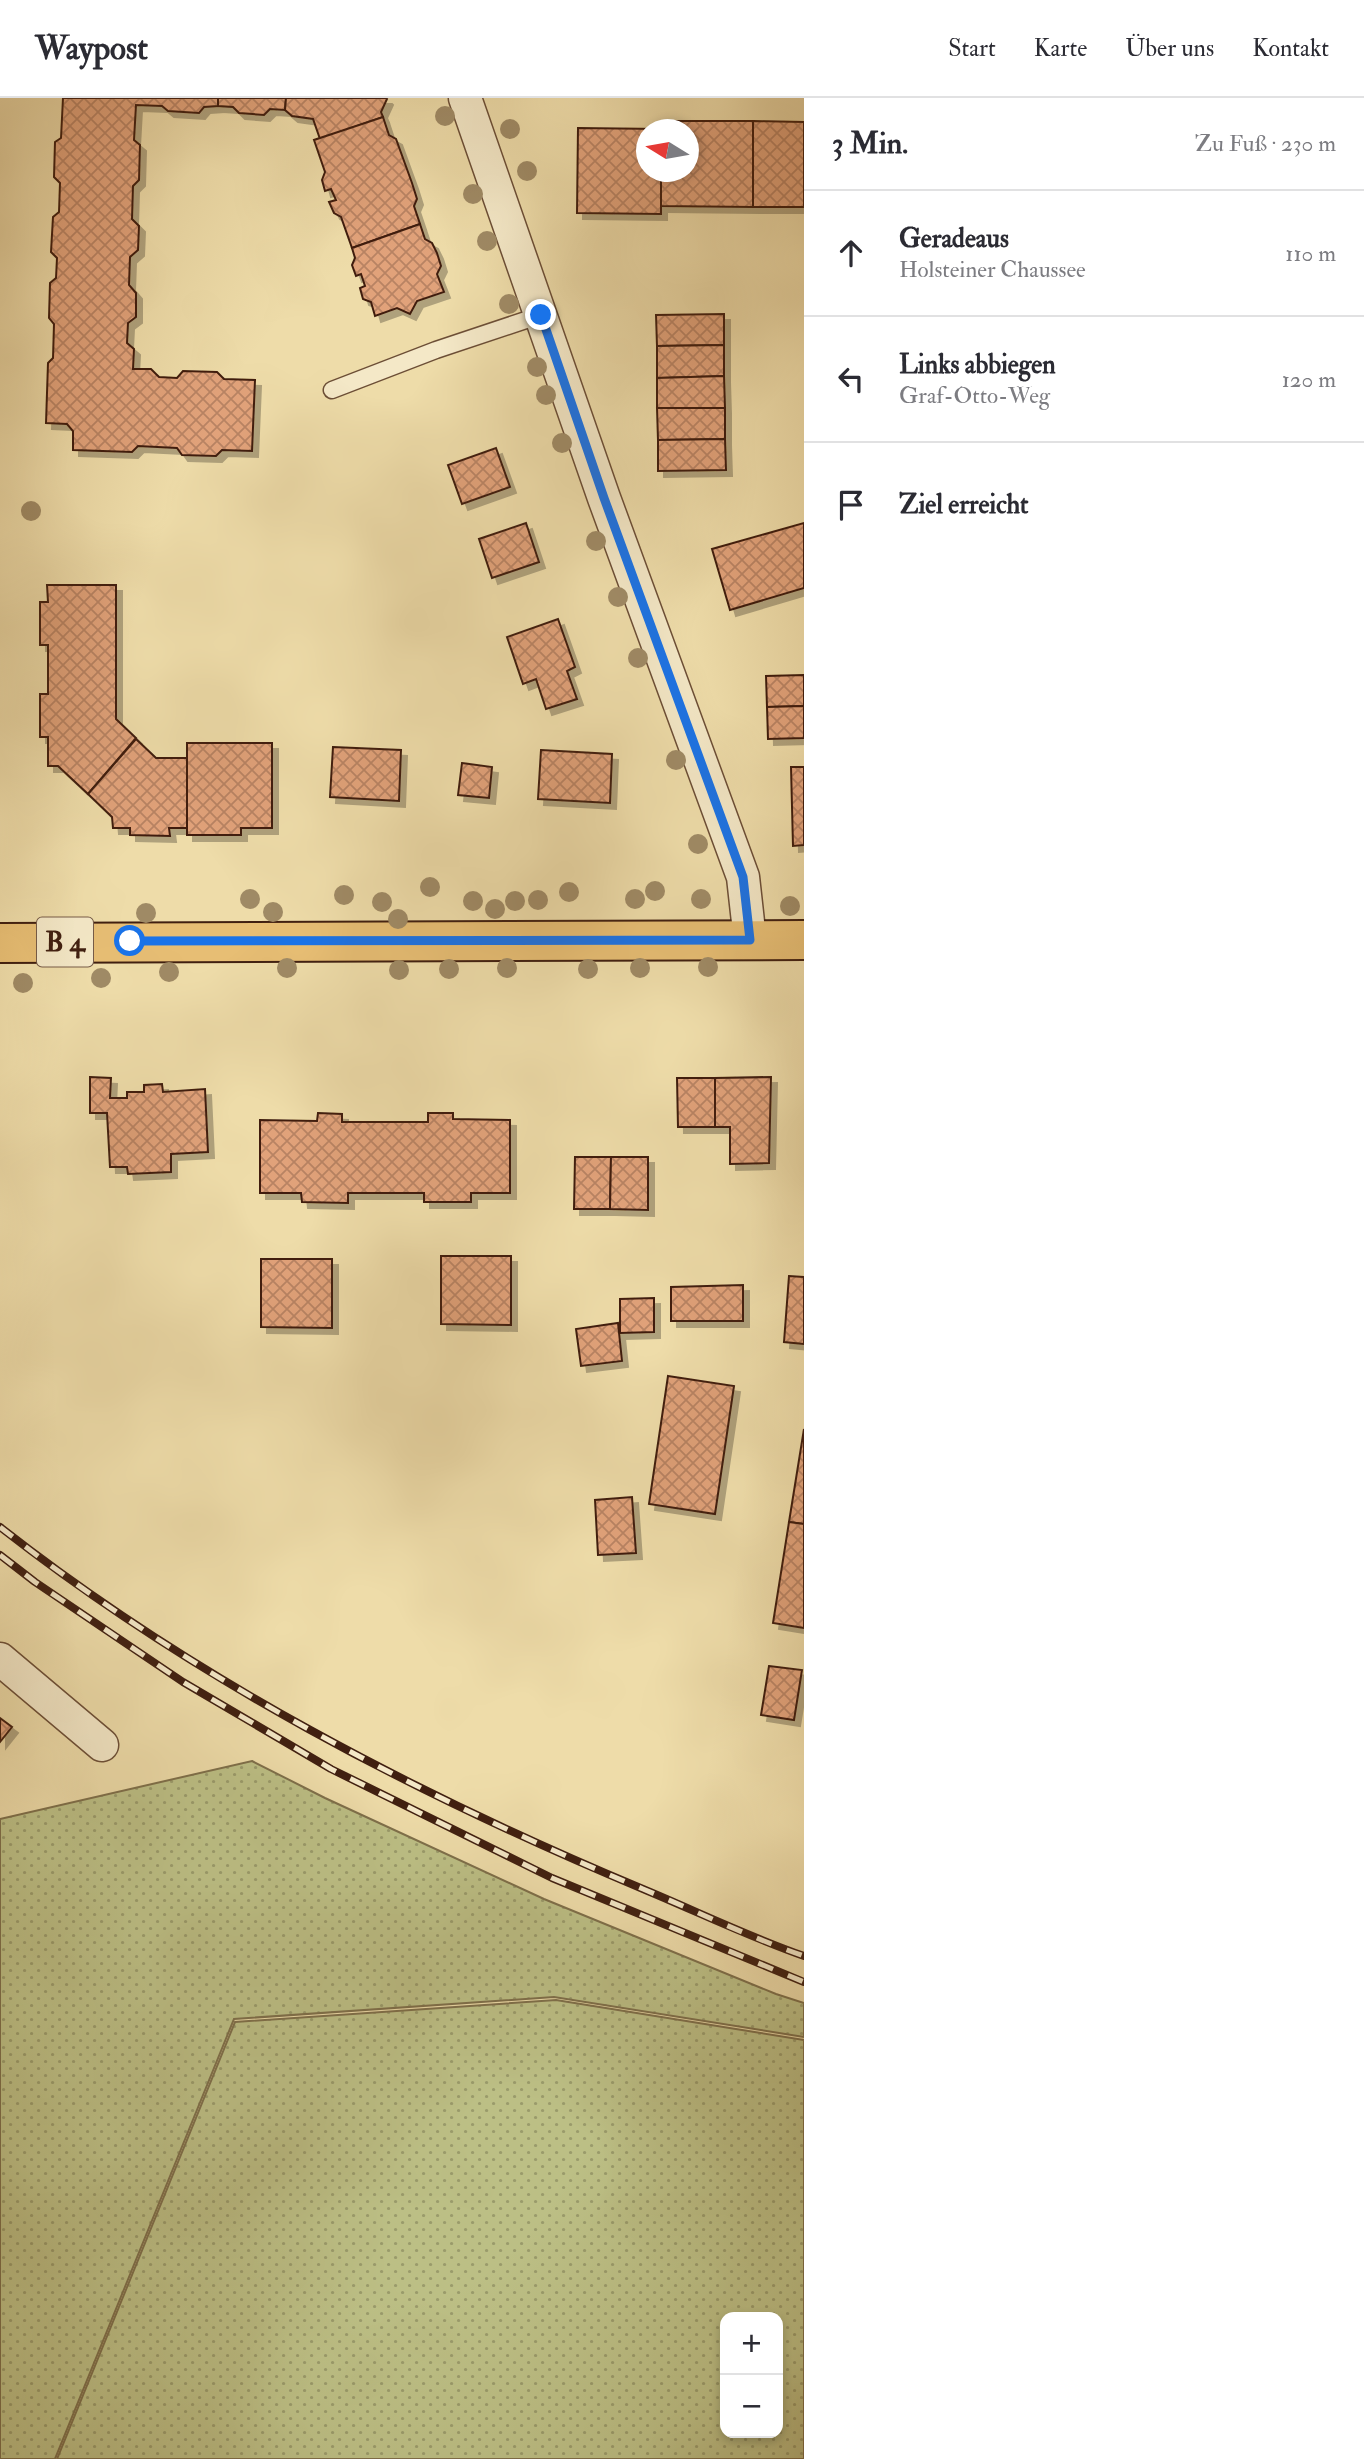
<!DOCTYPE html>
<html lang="de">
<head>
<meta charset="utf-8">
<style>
	:root { --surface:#fff; --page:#f7f7f7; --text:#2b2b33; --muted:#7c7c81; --line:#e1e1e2 }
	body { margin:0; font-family:"IM FELL Double Pica",serif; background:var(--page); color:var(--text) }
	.controls { position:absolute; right:21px; bottom:21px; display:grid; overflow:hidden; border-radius:14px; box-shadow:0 4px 10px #0003 }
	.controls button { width:63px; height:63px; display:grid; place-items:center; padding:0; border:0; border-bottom:2px solid var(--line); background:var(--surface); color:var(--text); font:35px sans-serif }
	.compass { position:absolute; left:636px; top:21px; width:63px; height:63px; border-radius:50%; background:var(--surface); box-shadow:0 4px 10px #0003; rotate:281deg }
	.stop { position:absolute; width:21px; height:21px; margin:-16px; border:5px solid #1a73e8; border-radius:50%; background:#fff }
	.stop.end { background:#1a73e8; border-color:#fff; box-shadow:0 2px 7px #0008 }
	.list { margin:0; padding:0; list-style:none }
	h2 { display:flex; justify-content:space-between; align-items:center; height:91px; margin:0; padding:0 28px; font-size:30px }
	h2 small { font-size:23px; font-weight:400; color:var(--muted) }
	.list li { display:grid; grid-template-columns:46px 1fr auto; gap:21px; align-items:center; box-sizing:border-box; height:126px; padding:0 28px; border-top:2px solid var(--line) }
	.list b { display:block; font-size:26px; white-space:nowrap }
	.list p { margin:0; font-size:23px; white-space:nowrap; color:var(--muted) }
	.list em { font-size:23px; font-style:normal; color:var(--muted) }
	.icon { flex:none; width:38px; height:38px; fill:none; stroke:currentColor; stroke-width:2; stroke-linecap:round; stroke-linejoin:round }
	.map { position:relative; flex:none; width:804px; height:2361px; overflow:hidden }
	header { display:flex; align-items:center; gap:42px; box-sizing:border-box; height:98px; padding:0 35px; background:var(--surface); border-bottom:2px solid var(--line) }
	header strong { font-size:33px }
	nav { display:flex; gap:38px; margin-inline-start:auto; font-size:24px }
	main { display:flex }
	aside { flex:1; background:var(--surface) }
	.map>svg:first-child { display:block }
	.grass { fill:url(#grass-dots); stroke:#7e6f4a; stroke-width:2; fill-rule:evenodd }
	.building { fill:url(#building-cross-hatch); stroke:#401f10; stroke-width:2; filter:url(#shadow) }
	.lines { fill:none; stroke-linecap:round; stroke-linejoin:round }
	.lane-casing { stroke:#6c4e36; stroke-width:19 }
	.street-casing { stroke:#6c4e36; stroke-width:35 }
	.primary-casing { stroke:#401f10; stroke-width:42 }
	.lane { stroke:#f4e8c7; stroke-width:16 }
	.street { stroke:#f4e8c7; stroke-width:32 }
	.primary { stroke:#e7be74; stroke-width:38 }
	.rail-casing { stroke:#401f10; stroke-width:8 }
	.rail { stroke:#f4e8c7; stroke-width:5; stroke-dasharray:16; stroke-linecap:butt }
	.tree { fill:#9f8a65 }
	.route { stroke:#1a73e8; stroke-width:9 }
	.labels { text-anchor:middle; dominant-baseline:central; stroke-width:5; stroke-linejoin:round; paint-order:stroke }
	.shield { fill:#f4e8c7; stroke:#765b47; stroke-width:2 }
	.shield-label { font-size:28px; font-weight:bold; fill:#401f10 }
</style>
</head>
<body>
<header>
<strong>Waypost</strong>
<nav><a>Start</a><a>Karte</a><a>Über uns</a><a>Kontakt</a></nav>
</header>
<main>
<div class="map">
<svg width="804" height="2361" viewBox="0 0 804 2361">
	<defs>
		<pattern id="grass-dots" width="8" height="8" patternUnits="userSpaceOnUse" patternTransform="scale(1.75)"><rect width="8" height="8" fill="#bcbf85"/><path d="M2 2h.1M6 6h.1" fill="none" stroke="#9a9b6b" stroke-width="1.8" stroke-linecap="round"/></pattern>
		<pattern id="building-cross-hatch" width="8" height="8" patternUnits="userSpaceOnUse" patternTransform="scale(1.75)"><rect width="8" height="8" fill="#e1a27a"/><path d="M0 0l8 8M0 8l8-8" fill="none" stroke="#b88363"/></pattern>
		<filter id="shadow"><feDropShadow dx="6" dy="6" stdDeviation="0" flood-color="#0004"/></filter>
	</defs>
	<rect width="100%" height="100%" fill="#eedca9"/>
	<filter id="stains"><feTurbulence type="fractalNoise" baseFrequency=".00286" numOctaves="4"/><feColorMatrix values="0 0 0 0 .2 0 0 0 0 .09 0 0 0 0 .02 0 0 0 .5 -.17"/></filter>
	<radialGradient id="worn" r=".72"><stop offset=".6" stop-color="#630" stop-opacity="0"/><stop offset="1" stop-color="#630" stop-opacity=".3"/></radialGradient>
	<g class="grass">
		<path d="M252 1663 325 1700 544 1801 776 1896 804 1905V1939L554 1899 234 1921 55 2361H0V1721Z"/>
		<path d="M556 1902 804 1942V2361H57L235 1924ZM725 2219H778V2335H725Z"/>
	</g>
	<g class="building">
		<path d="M63 0H218V8L204 9 199 15 168 13 162 8 136 7 134 42 140 47 139 82 133 88 132 121 139 128 138 152 130 159 129 187 136 195V219L128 225 127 245 134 251 133 271H151L159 279 177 280 183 273 217 274 224 281 255 282 252 353 222 352 216 358 182 357 177 350 138 348 132 354 73 352V333L67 326 46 325 48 265 53 260 54 226 49 220 50 185 56 180 57 160 51 154 53 119 59 114 60 85 54 79 55 44 61 40Z"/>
		<path d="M218 0H286L285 12 270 11 264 17 239 15 233 9 218 8Z"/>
		<path d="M286 0H386L387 1 381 14 383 19 320 41 313 21 292 18 285 12Z"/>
		<path d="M383 19 389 37 396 41 412 85 417 101 414 108 420 126 352 150 341 119 334 115 329 104 336 102 331 91 325 93 322 82 325 74 314 42Z"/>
		<path d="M661 23H753V109L661 108V74H688V32H661Z"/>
		<path d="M753 23 804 24V109H753Z"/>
		<path d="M578 30 661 31 646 32V74H661V116L577 115Z"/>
		<path d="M420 126 425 141 432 145 437 155 441 168 437 176 444 194 417 203 410 216 397 210 375 218 371 204 363 201 360 190 365 188 361 176 356 178 352 167 355 160 352 150Z"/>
		<path d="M724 216V247L657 248 656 217Z"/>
		<path d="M724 247V278L657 280V248Z"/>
		<path d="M724 278 725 310H657V280Z"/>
		<path d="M657 310H725V341L658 342Z"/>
		<path d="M725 341 726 372 658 373V342Z"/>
		<path d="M496 350 510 389 462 406 448 367Z"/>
		<path d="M526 425 539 464 492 480 479 441Z"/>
		<path d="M804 425V490L730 512 712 451Z"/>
		<path d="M47 487H116V621L136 640 88 696 58 668H48V639H40V596H48V547H40V504H48Z"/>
		<path d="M558 521 575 569 567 573 577 601 546 611 536 581 523 586 507 539Z"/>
		<path d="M804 577V608L767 609 766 578Z"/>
		<path d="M804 608V640L768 641 767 609Z"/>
		<path d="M136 641 156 660H187V730H169L170 738 130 737V730H113L112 719 88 696Z"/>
		<path d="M187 645H272V730H241V737H187Z"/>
		<path d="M333 649 401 652 399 703 330 699Z"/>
		<path d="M541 652 612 656 610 705 538 701Z"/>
		<path d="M462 665 492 669 489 700 458 697Z"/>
		<path d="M791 669H804V747L793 748Z"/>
		<path d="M90 979 111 980 110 1000H127V994H144V987L162 986 163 994 205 991 208 1054 171 1056V1074L128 1076 127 1069H110L107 1015H90Z"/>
		<path d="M771 979 769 1065 730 1066V1029H715V980Z"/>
		<path d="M677 980H715V1029H678Z"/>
		<path d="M318 1015 342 1016V1024H428V1015H453V1021L510 1022V1095H471V1104H424V1095H348V1105L302 1104 301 1095H260V1022L317 1023Z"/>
		<path d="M575 1059H611L610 1111H574Z"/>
		<path d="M611 1059H648V1112L610 1111Z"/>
		<path d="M441 1158H511V1227L441 1226Z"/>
		<path d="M261 1161H332V1230L261 1229Z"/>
		<path d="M789 1178 804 1179V1246L784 1244Z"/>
		<path d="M743 1187V1223H671V1189Z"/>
		<path d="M654 1200V1234L620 1235V1201Z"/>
		<path d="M618 1225 622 1263 581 1268 576 1231Z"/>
		<path d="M668 1278 734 1288 715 1416 649 1406Z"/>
		<path d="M804 1331V1426L789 1424Z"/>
		<path d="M632 1399 636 1455 598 1457 595 1402Z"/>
		<path d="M789 1424 804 1426V1530L773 1525Z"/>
		<path d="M769 1568 802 1572 794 1622 761 1617Z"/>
		<path d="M0 1620 12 1629 0 1644Z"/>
	</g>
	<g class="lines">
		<defs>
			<path id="lane" d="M332 292 436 252 541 217"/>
			<g id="street">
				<path d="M465 0 604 400 743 779 750 842"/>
				<path d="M0 1561 102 1647"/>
			</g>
			<path id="primary" d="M0 845C268 842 536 842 804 842"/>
		</defs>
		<use href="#lane" class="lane-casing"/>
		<use href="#street" class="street-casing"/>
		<use href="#primary" class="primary-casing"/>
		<use href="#lane" class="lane"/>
		<use href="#street" class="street"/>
		<use href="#primary" class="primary"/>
		<defs>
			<g id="rail">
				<path d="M0 1429C194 1581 416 1696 643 1791 696 1813 749 1839 804 1858"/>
				<path d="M0 1457 35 1484 183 1584 331 1671 552 1780 804 1884"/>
			</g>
		</defs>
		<use href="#rail" class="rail-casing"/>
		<use href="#rail" class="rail"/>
	</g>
	<g class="tree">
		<circle cx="445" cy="18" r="10"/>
		<circle cx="510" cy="31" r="10"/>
		<circle cx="527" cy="73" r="10"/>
		<circle cx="473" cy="96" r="10"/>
		<circle cx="487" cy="143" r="10"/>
		<circle cx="509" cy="206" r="10"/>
		<circle cx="537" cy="269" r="10"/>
		<circle cx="546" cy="297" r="10"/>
		<circle cx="562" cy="345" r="10"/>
		<circle cx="31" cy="413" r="10"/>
		<circle cx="596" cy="443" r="10"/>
		<circle cx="618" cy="499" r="10"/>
		<circle cx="638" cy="560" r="10"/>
		<circle cx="676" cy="662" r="10"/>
		<circle cx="698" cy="746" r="10"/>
		<circle cx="430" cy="789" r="10"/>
		<circle cx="655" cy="793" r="10"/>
		<circle cx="569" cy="794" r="10"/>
		<circle cx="344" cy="797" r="10"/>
		<circle cx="250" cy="801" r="10"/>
		<circle cx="635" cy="801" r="10"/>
		<circle cx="701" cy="801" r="10"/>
		<circle cx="538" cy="802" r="10"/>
		<circle cx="473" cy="803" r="10"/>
		<circle cx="515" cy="803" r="10"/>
		<circle cx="382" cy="804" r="10"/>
		<circle cx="790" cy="808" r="10"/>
		<circle cx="495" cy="811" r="10"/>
		<circle cx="273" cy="814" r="10"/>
		<circle cx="146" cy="815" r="10"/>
		<circle cx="398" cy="821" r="10"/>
		<circle cx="708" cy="869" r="10"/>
		<circle cx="287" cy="870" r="10"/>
		<circle cx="507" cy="870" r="10"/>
		<circle cx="640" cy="870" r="10"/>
		<circle cx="449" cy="871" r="10"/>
		<circle cx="588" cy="871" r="10"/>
		<circle cx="399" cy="872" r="10"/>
		<circle cx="169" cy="874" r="10"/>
		<circle cx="101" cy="880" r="10"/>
		<circle cx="23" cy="885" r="10"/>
	</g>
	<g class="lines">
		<path class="route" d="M130 843 750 842 743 779 604 400 541 217"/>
	</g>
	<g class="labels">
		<rect class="shield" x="37" y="819.5" width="56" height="49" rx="5"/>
		<g class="shield-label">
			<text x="65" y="844">B 4</text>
		</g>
	</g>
	<rect width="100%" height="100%" filter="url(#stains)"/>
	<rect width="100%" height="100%" fill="url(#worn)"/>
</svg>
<div class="controls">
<button>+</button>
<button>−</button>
</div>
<svg class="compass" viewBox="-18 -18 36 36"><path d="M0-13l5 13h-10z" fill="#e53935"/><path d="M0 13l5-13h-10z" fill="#7c7c81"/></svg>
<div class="stop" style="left:130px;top:843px"></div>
<div class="stop end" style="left:541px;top:217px"></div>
</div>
<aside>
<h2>3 Min.<small>Zu Fuß · 230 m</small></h2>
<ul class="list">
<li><svg class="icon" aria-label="ahead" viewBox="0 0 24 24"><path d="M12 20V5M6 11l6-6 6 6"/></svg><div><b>Geradeaus</b><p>Holsteiner Chaussee</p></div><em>110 m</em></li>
<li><svg class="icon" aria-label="left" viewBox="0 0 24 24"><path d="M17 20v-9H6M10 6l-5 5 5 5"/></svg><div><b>Links abbiegen</b><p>Graf-Otto-Weg</p></div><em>120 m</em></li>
<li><svg class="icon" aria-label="arrive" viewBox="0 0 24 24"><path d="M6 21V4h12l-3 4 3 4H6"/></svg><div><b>Ziel erreicht</b></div></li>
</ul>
</aside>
</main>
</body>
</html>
